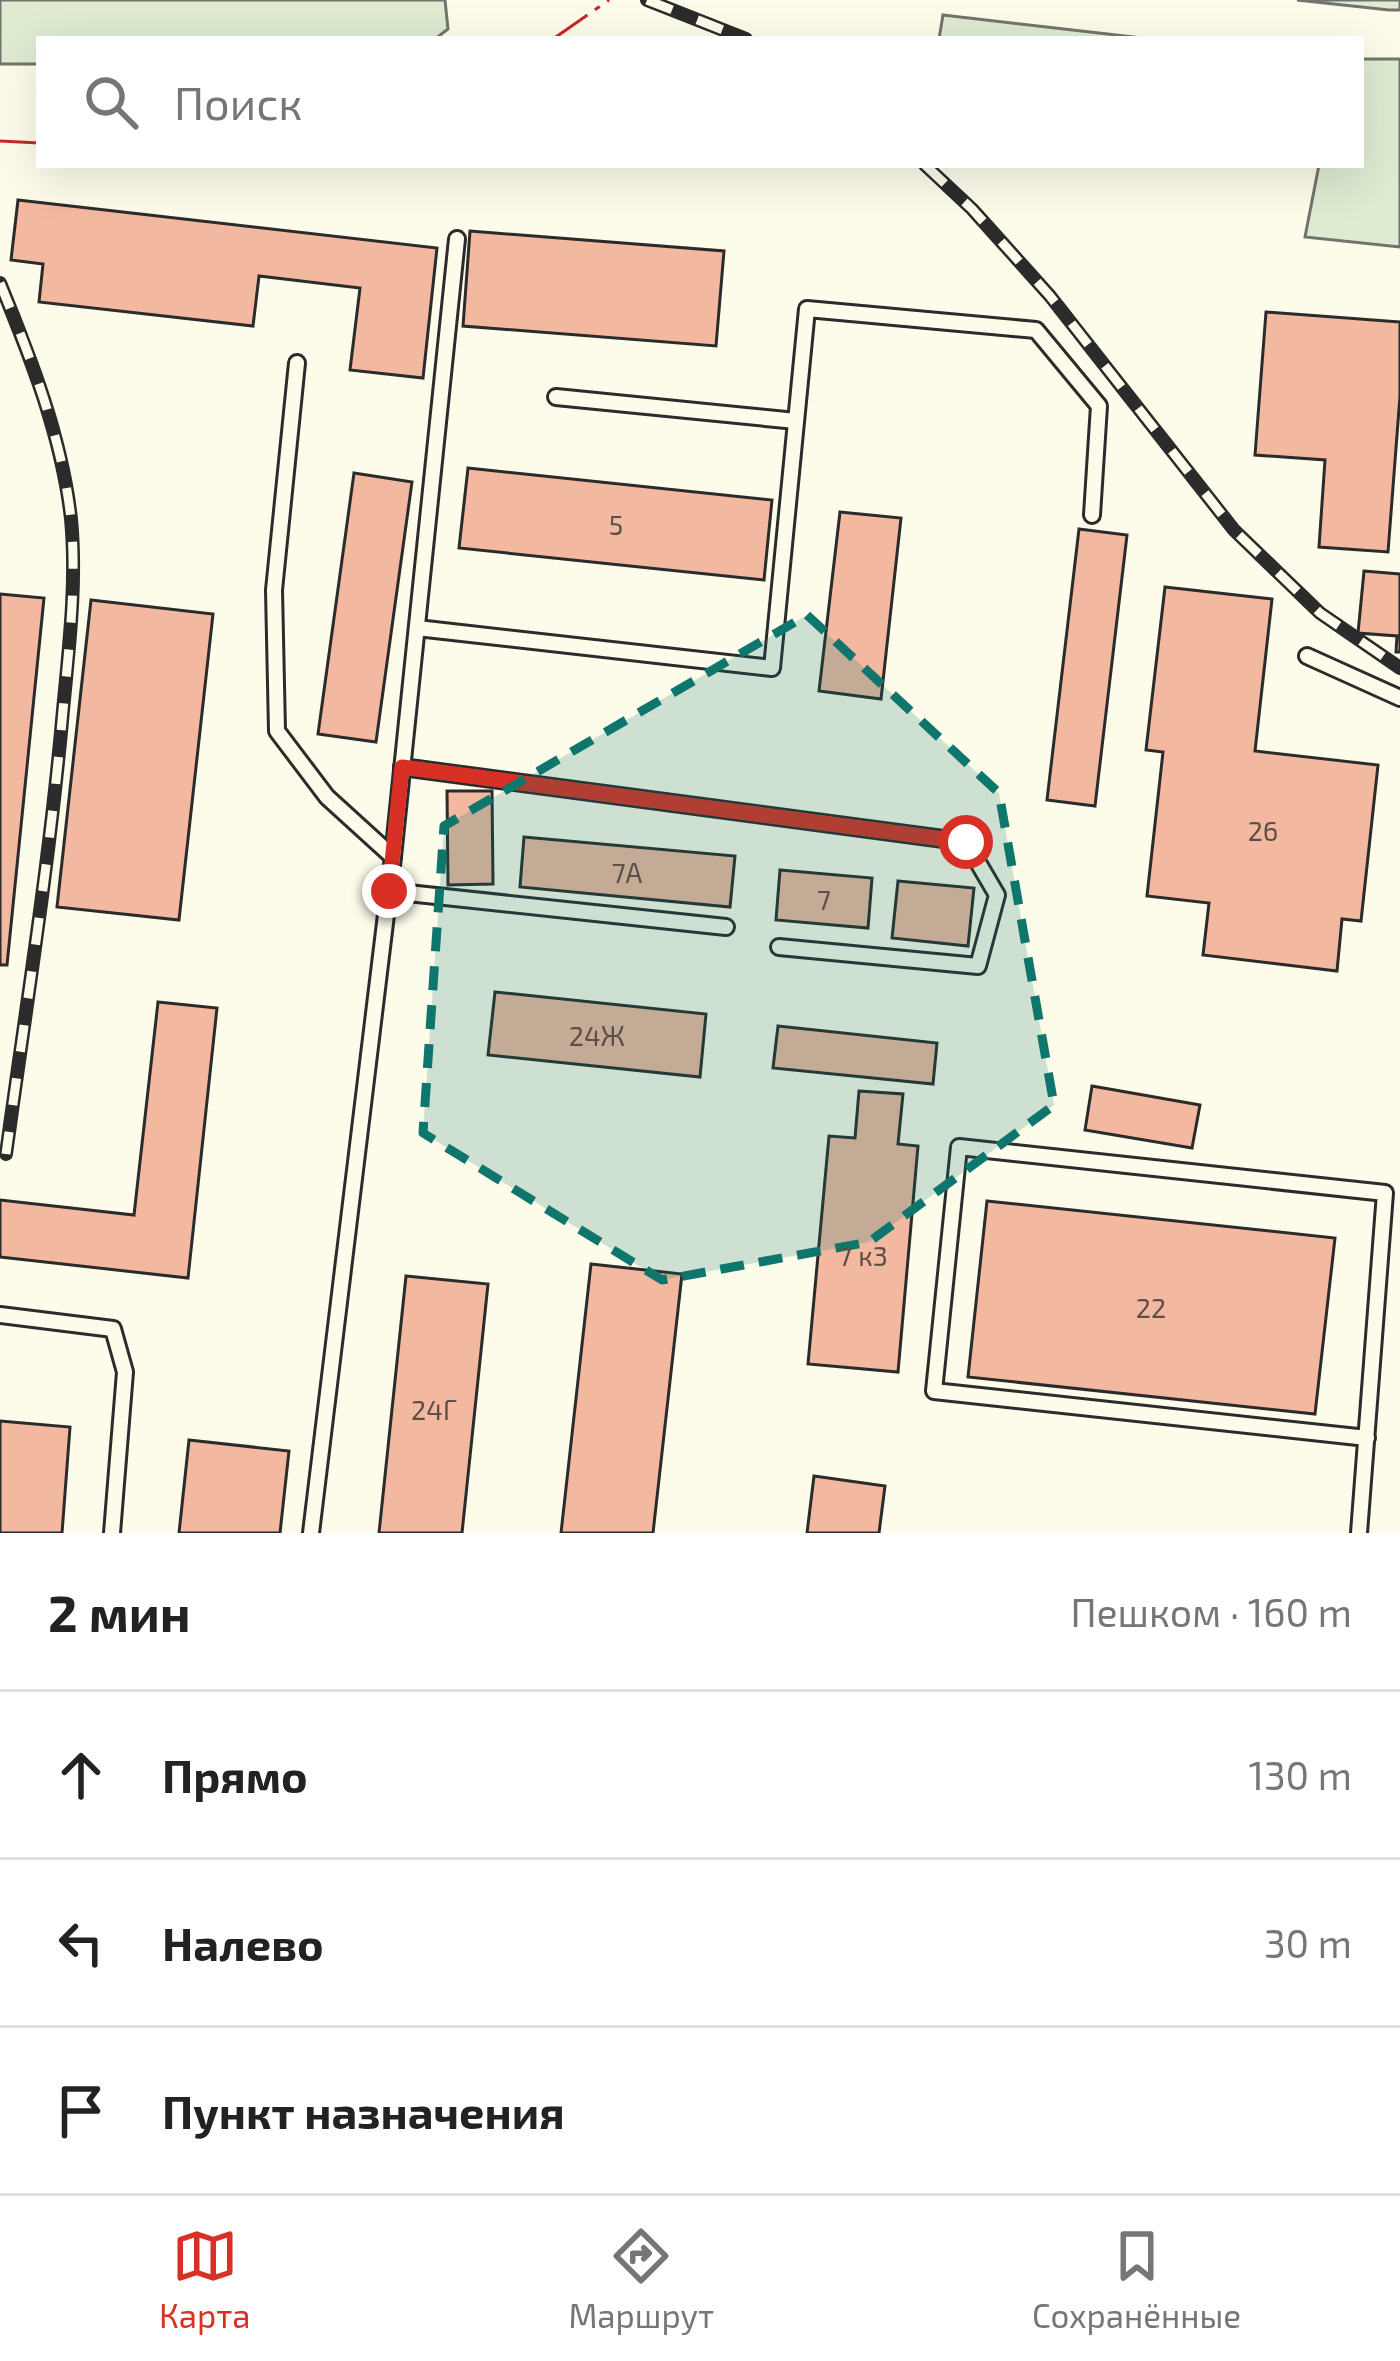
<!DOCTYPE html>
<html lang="ru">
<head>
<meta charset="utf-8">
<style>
	:root { --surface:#fff; --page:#f2f2f2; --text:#222; --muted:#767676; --line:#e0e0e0; --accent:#d93025 }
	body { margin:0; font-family:"Exo 2",sans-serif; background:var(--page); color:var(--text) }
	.stop { position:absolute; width:36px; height:36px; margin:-27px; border:9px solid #d93025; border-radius:50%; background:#fff }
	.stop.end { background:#d93025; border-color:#fff; box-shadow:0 3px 12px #0008 }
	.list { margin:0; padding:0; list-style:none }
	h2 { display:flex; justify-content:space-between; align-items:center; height:156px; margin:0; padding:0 48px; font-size:51px }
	h2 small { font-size:39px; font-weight:400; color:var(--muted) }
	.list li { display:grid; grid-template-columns:78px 1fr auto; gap:36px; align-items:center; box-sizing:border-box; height:168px; padding:0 48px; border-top:3px solid var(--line) }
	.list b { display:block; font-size:45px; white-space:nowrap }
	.list em { font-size:39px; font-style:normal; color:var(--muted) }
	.icon { flex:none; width:66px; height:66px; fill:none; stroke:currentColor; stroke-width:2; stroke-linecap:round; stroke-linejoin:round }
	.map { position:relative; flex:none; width:1400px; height:1533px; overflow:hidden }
	.search { position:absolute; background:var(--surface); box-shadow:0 12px 48px #0002; left:36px; right:36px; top:36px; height:132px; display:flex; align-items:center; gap:30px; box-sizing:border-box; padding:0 42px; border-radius:0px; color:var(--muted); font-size:45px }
	.sheet { height:660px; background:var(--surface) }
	nav { display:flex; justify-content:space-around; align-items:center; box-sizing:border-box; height:168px; border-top:3px solid var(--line); background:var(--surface); font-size:33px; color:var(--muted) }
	nav a { display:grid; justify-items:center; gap:6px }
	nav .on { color:var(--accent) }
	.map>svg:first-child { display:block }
	.green { fill:#deebd1; stroke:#74746e; stroke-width:3 }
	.building { fill:#f2b8a0; stroke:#2b2b2b; stroke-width:3 }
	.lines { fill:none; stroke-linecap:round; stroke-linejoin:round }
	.service-casing { stroke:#2b2b2b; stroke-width:20 }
	.service { stroke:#fdfbea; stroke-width:14 }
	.rail-casing { stroke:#2b2b2b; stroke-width:14 }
	.rail { stroke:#fdfbea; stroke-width:9; stroke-dasharray:27; stroke-linecap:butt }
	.power { stroke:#c62828; stroke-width:3; stroke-dasharray:42 9 6 9; stroke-linecap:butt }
	.route { stroke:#d93025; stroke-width:15 }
	.marked { fill:#0f766e; fill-opacity:0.2; stroke:#0f766e; stroke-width:9; stroke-dasharray:24 15; stroke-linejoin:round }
	.labels { text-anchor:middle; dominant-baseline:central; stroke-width:9; stroke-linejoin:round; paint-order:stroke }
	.number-label { font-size:27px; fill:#5d4e48 }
</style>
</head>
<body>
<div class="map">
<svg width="1400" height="1533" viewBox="0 0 1400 1533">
	<rect width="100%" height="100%" fill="#fdfbea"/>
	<g class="green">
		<path d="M0 0H445L448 29 435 39H39V64H0Z"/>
		<path d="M1297 0H1400V10H1389Z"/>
		<path d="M943 15 1151 39H939Z"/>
		<path d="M1361 59H1400V247L1305 237 1319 165H1361Z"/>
	</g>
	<g class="building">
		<path d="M18 200 437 248 423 378 350 370 360 288 259 276 253 326 39 302 43 264 11 260Z"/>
		<path d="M470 231 724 251 716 346 463 326Z"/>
		<path d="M1266 312 1400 322V396L1388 552 1319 547 1325 460 1255 455Z"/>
		<path d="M468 468 772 500 764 580 459 548Z"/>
		<path d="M354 473 412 482 376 742 318 734Z"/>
		<path d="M840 512 901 518 881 699 819 691Z"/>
		<path d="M1079 529 1127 535 1095 806 1047 800Z"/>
		<path d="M1364 571 1400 574V652H1396L1397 636 1358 633Z"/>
		<path d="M1165 587 1272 599 1255 751 1378 765 1361 921 1342 919 1337 971 1203 955 1209 903 1147 896 1163 752 1146 750Z"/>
		<path d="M0 594 44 598 7 965H0Z"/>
		<path d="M91 600 213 614 179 920 57 907Z"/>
		<path d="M447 791H492L493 884 448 885Z"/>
		<path d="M524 837 735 856 730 907 520 887Z"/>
		<path d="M780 870 872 878 868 928 776 920Z"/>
		<path d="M898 881 974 888 968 946 892 938Z"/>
		<path d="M495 992 706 1014 700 1077 488 1055Z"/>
		<path d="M158 1002 217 1008 188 1278 0 1257V1200L134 1215Z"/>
		<path d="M778 1026 937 1043 933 1084 773 1068Z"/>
		<path d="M1092 1086 1200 1105 1192 1148 1085 1130Z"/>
		<path d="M859 1091 903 1094 898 1144 918 1146 898 1372 808 1364 829 1136 855 1138Z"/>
		<path d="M987 1201 1335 1238 1315 1414 968 1377Z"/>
		<path d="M591 1264 682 1274 653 1533H561Z"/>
		<path d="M406 1276 488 1284 462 1533H379Z"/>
		<path d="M0 1421 70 1427 62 1533H0Z"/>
		<path d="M189 1440 289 1451 280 1533H179Z"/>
		<path d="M814 1476 885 1486 879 1533H807Z"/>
	</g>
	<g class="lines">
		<defs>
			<g id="service">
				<path d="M297 363 274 590 277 731 327 797 393 857 311 1533"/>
				<path d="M556 397 796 421"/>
				<path d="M417 628 772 668 807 309 1036 330 1099 406 1092 515"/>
				<path d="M1307 656 1400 698"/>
				<path d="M402 767 966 842 997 895 978 966 779 947"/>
				<path d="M393 857 457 239"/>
				<path d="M389 891 726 927"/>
				<path d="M0 1315 113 1329 125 1372 112 1533"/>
				<path d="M1359 1533 1385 1193 959 1147 934 1391 1367 1438"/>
			</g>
		</defs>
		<use href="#service" class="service-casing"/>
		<use href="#service" class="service"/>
		<defs>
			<g id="rail">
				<path d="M647 0 746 39"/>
				<path d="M925 165 972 209 1050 296 1234 530 1320 613 1400 668"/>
				<path d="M0 283C31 359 62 437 71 519 77 582 69 647 63 710 50 859 26 1007 6 1154"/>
			</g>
		</defs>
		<use href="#rail" class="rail-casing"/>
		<use href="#rail" class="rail"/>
		<g class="power">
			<path d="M553 39 609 0"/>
			<path d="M0 141 39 143"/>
		</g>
	</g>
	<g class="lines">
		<path class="route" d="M389 891 402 767 966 842"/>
	</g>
	<path class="marked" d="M807 615 999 793 1054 1105 869 1242 662 1280 423 1133 444 826Z"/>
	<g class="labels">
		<g class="number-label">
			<text x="616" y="524">5</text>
			<text x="1263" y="830">26</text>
			<text x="627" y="872">7А</text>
			<text x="824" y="899">7</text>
			<text x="597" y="1035">24Ж</text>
			<text x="863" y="1255">7 к3</text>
			<text x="1151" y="1307">22</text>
			<text x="434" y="1409">24Г</text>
		</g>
	</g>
</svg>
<div class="stop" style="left:966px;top:842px"></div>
<div class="stop end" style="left:389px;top:891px"></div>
<div class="search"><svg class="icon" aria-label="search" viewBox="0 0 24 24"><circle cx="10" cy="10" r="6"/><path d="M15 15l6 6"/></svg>Поиск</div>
</div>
<section class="sheet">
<h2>2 мин<small>Пешком · 160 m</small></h2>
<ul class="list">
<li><svg class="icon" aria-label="ahead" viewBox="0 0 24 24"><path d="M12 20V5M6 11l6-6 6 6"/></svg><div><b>Прямо</b></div><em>130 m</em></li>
<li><svg class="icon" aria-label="left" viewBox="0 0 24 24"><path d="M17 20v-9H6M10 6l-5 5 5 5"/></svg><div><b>Налево</b></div><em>30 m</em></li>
<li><svg class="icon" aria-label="arrive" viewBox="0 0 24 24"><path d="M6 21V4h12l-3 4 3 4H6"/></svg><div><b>Пункт назначения</b></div></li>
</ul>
</section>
<nav>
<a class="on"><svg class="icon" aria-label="map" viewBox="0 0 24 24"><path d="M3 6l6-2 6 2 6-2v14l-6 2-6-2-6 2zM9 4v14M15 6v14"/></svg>Карта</a>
<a><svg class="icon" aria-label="directions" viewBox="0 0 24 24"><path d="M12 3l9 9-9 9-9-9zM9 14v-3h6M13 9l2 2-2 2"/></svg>Маршрут</a>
<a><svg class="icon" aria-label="saved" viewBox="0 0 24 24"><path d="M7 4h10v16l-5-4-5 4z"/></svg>Сохранённые</a>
</nav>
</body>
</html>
